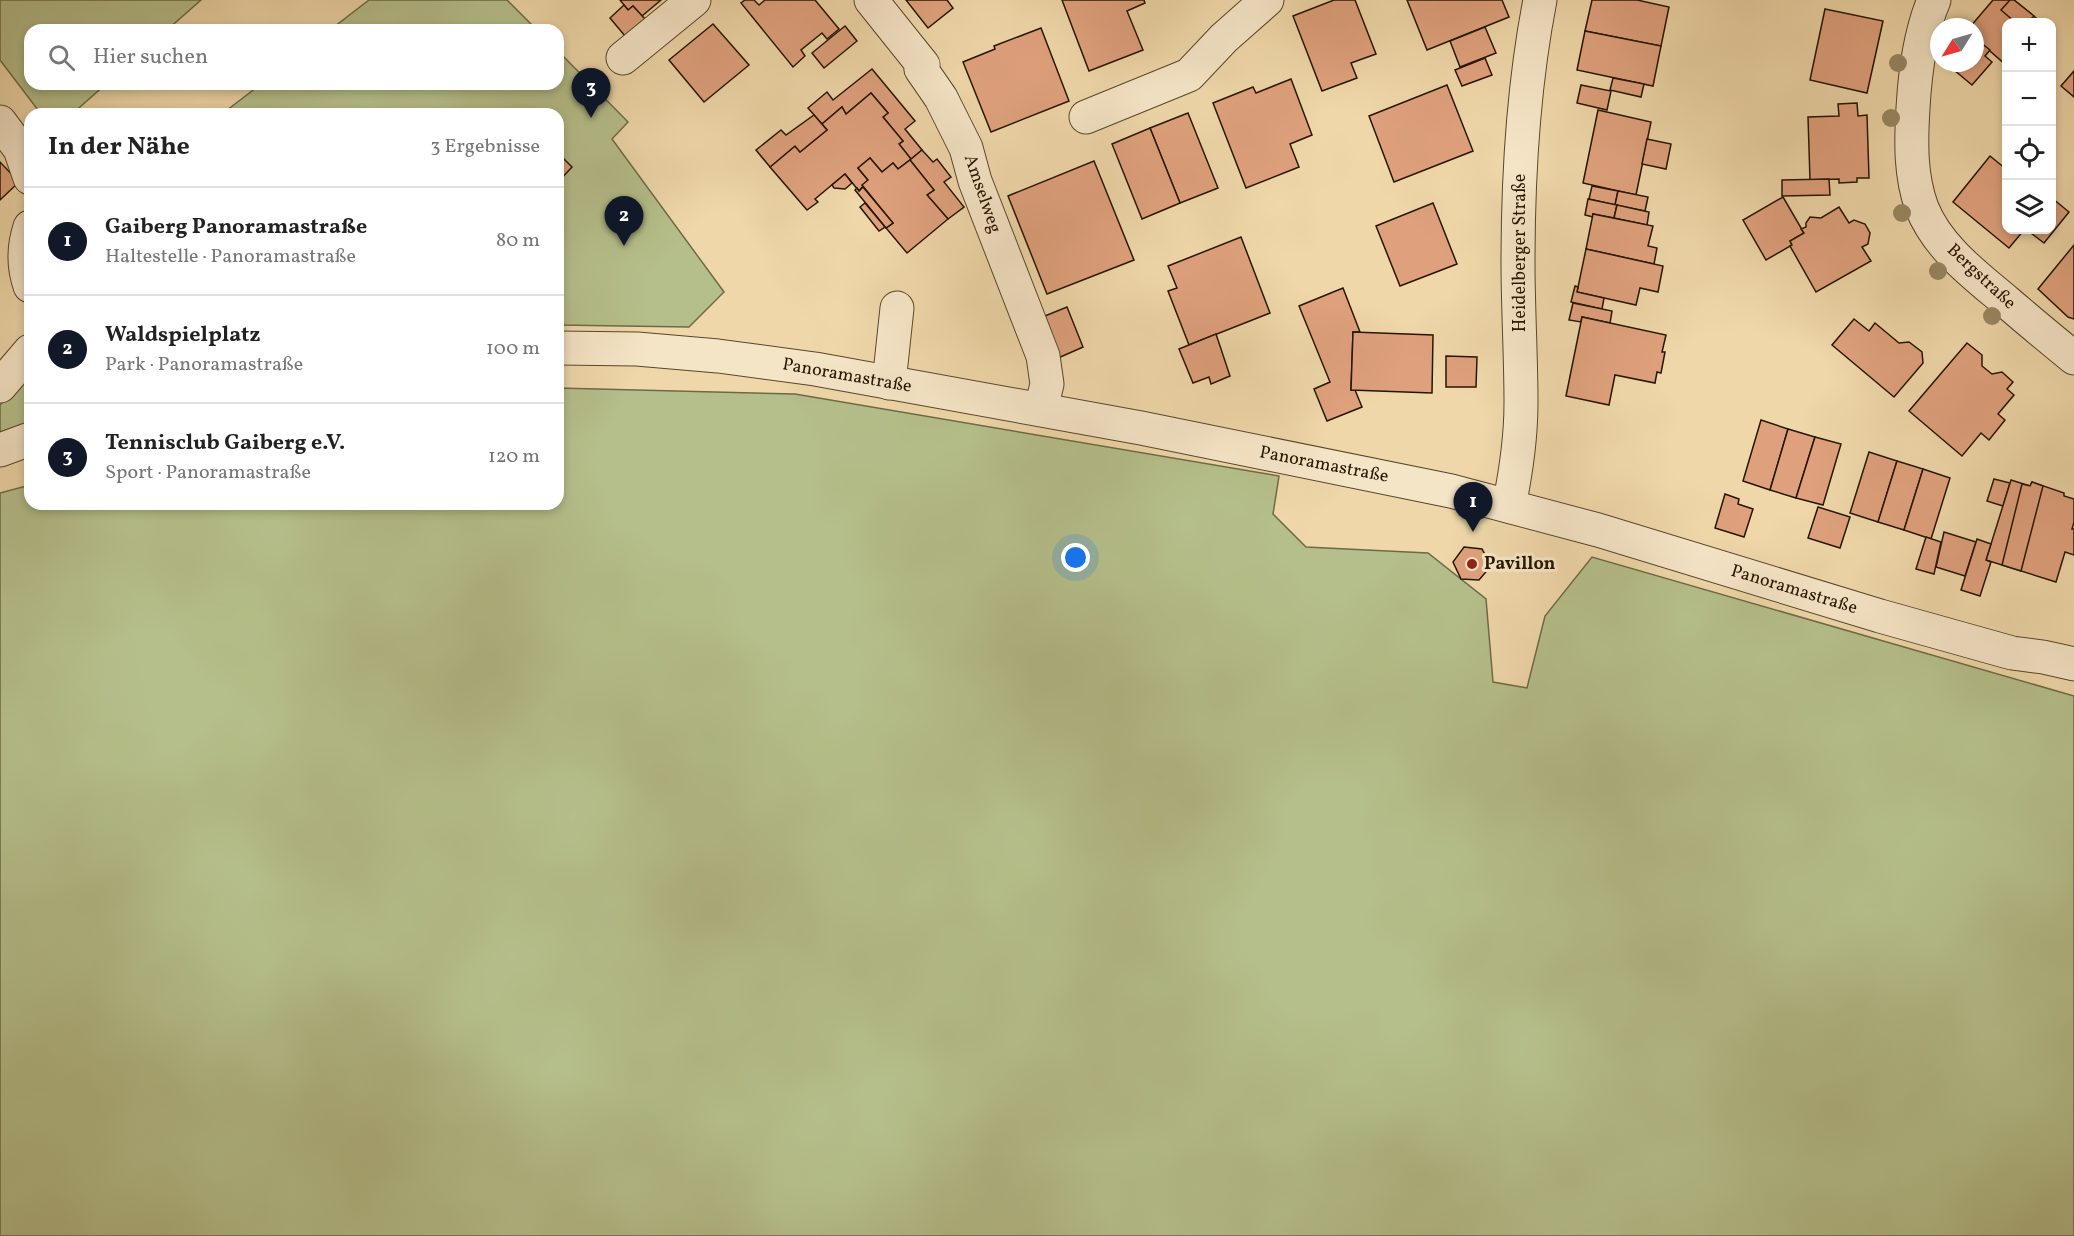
<!DOCTYPE html>
<html lang="de">
<head>
<meta charset="utf-8">
<style>
	:root { --surface:#fff; --page:#f6f6f6; --text:#222; --muted:#767676; --line:#e0e0e0; --accent:#111827 }
	body { margin:0; font-family:Vollkorn,serif; background:var(--page); color:var(--text) }
	.controls { position:absolute; right:18px; top:18px; display:grid; overflow:hidden; border-radius:12px; box-shadow:0 3px 9px #0003 }
	.controls button { width:54px; height:54px; display:grid; place-items:center; padding:0; border:0; border-bottom:2px solid var(--line); background:var(--surface); color:var(--text); font:30px sans-serif }
	.compass { position:absolute; left:1930px; top:18px; width:54px; height:54px; border-radius:50%; background:var(--surface); box-shadow:0 3px 9px #0003; rotate:233deg }
	.you { position:absolute; left:1076px; top:558px; width:21px; height:21px; margin:-15px; border:4px solid #fff; border-radius:50%; background:#1a73e8; box-shadow:0 0 0 9px #1a73e833 }
	.badge { display:grid; place-items:center; width:39px; height:39px; border-radius:50%; background:var(--accent); color:#fff; font-size:20px; font-weight:700 }
	.pin { position:absolute; translate:-50% -50px; filter:drop-shadow(0 2px 3px #0008) }
	.pin::after { content:''; position:absolute; top:32px; width:21px; height:18px; background:inherit; clip-path:polygon(0 0,100% 0,50% 100%) }
	.list { margin:0; padding:0; list-style:none }
	h2 { display:flex; justify-content:space-between; align-items:center; height:78px; margin:0; padding:0 24px; font-size:26px }
	h2 small { font-size:20px; font-weight:400; color:var(--muted) }
	.list li { display:grid; grid-template-columns:39px 1fr auto; gap:18px; align-items:center; box-sizing:border-box; height:108px; padding:0 24px; border-top:2px solid var(--line) }
	.list b { display:block; font-size:22px; white-space:nowrap }
	.list p { margin:0; font-size:20px; white-space:nowrap; color:var(--muted) }
	.list em { font-size:20px; font-style:normal; color:var(--muted) }
	.icon { flex:none; width:33px; height:33px; fill:none; stroke:currentColor; stroke-width:2; stroke-linecap:round; stroke-linejoin:round }
	.map { position:relative; flex:none; width:2074px; height:1236px; overflow:hidden }
	.search { position:absolute; background:var(--surface); box-shadow:0 3px 9px #0003; left:24px; top:24px; width:540px; height:66px; display:flex; align-items:center; gap:15px; box-sizing:border-box; padding:0 21px; border-radius:18px; color:var(--muted); font-size:22px }
	.panel { position:absolute; background:var(--surface); box-shadow:0 3px 9px #0003; left:24px; top:108px; width:540px; height:402px; border-radius:18px }
	.map>svg:first-child { display:block }
	.green { fill:#b5bf8b; stroke:#6e6a46; stroke-width:1.5 }
	.building { fill:#dfa17d; stroke:#261500; stroke-width:1.5 }
	.lines { fill:none; stroke-linecap:round; stroke-linejoin:round }
	.minor-casing { stroke:#58462a; stroke-width:35 }
	.minor { stroke:#f5e5c7; stroke-width:33 }
	.tree { fill:#988863 }
	.poi-dot { fill:#8f2418; stroke:#f5e5c7; stroke-width:2 }
	.labels { text-anchor:middle; dominant-baseline:central; stroke-width:6; stroke-linejoin:round; paint-order:stroke }
	.street-label { font-size:18px; fill:#261500; stroke:#f5e5c7 }
	.poi-label { font-size:18px; font-weight:bold; fill:#261500; stroke:#f5e5c7; text-anchor:start }
</style>
</head>
<body>
<div class="map">
<svg width="2074" height="1236" viewBox="0 0 2074 1236">
	<rect width="100%" height="100%" fill="#efd7a9"/>
	<filter id="stains"><feTurbulence type="fractalNoise" baseFrequency=".00333" numOctaves="4"/><feColorMatrix values="0 0 0 0 .2 0 0 0 0 .09 0 0 0 0 .02 0 0 0 .5 -.17"/></filter>
	<radialGradient id="worn" r=".72"><stop offset=".6" stop-color="#630" stop-opacity="0"/><stop offset="1" stop-color="#630" stop-opacity=".3"/></radialGradient>
	<g class="green">
		<path d="M0 0H201L167 30H30V84H106L72 114H41L0 60Z"/>
		<path d="M369 0H507L537 30H330Z"/>
		<path d="M558 51 628 122 612 139 724 292 689 327 558 325V114H222L261 84H558Z"/>
		<path d="M30 371V423L0 433V405Z"/>
		<path d="M558 388 795 394 1279 476 1273 514 1306 547 1428 553 1486 599 1493 682 1527 688 1545 616 1592 557 2074 696V1236H0V493L30 485V504H558Z"/>
	</g>
	<g class="building">
		<path d="M620 0H661L642 16 633 6 628 10Z"/>
		<path d="M745 0H754L759 5 765 0H815L839 29 827 39 822 33 801 50 805 56 793 67 741 3Z"/>
		<path d="M906 0H947L953 8 928 28Z"/>
		<path d="M1062 0H1144L1145 3 1127 11 1143 50 1089 71Z"/>
		<path d="M1334 0H1355L1376 54 1351 63 1357 78 1322 91 1293 16Z"/>
		<path d="M1407 0H1502L1509 17 1427 50Z"/>
		<path d="M1592 0H1637L1669 7 1661 46 1585 31Z"/>
		<path d="M1993 0H2014L2041 22H2006V65L1975 38V27H1970Z"/>
		<path d="M2010 0H2014L2034 16 2028 22H2015L2001 10Z"/>
		<path d="M624 5 628 10 633 6 645 19 625 36 610 18Z"/>
		<path d="M1825 9 1883 21 1867 93 1810 80Z"/>
		<path d="M713 24 749 65 704 102 669 60Z"/>
		<path d="M845 26 857 41 824 68 812 53Z"/>
		<path d="M1485 27 1496 53 1460 67 1450 41Z"/>
		<path d="M1041 28 1069 101 991 132 963 62 995 49 994 46Z"/>
		<path d="M1585 31 1661 46 1653 86 1577 70Z"/>
		<path d="M1980 42 1990 50 1985 56 1992 62 1972 85 1948 65 1950 63H1975V47Z"/>
		<path d="M1485 58 1492 75 1462 86 1455 70Z"/>
		<path d="M872 69 915 121 905 129 922 150 911 159 899 144 903 141 883 117 888 113 871 93 846 114 842 107 822 124 808 108 827 92 833 100Z"/>
		<path d="M2074 71V97L2061 86Z"/>
		<path d="M1613 78 1644 84 1641 97 1610 90Z"/>
		<path d="M1291 79 1312 135 1290 144 1299 167 1246 188 1213 103 1253 87 1256 93Z"/>
		<path d="M1447 85 1473 151 1394 182 1369 116Z"/>
		<path d="M1581 85 1611 91 1607 110 1577 103Z"/>
		<path d="M871 93 888 113 883 117 903 141 899 144 911 159 898 169 893 163 882 172 870 158 858 168 868 180 859 191 845 174 815 199 818 202 807 210 770 167 795 146 800 152 827 130 822 124 842 107 846 114Z"/>
		<path d="M1857 103 1858 116 1867 115 1869 178H1857V182L1839 183V179L1810 180 1808 117 1839 116 1838 104Z"/>
		<path d="M1598 110 1651 122 1636 195 1583 183Z"/>
		<path d="M1188 113 1218 188 1180 203 1150 128Z"/>
		<path d="M814 115 827 130 800 152 795 146 770 167 756 150 781 130 786 135Z"/>
		<path d="M1150 128 1180 203 1142 219 1112 144Z"/>
		<path d="M1647 139 1671 144 1666 169 1642 164Z"/>
		<path d="M922 150 933 162 937 159 951 177 944 182 964 207 948 219 927 195 934 190 910 160Z"/>
		<path d="M558 153 572 167 558 182Z"/>
		<path d="M1990 156 2006 169V230H2024L2009 248 1953 202Z"/>
		<path d="M870 158 882 172 893 163 898 169 910 160 934 190 927 195 948 219 907 253 886 228 893 223 862 185 868 180 858 168Z"/>
		<path d="M1094 161 1134 260 1047 294 1008 196Z"/>
		<path d="M0 162 19 182 0 200Z"/>
		<path d="M845 174 852 183 845 189 834 188 832 185Z"/>
		<path d="M1829 179 1830 195 1782 196V180Z"/>
		<path d="M1592 186 1618 191 1615 205 1589 199Z"/>
		<path d="M863 187 893 223 886 228 855 190 857 188 859 191Z"/>
		<path d="M1618 191 1648 197 1645 211 1615 205Z"/>
		<path d="M1783 197 1804 233 1790 241 1792 245 1766 260 1743 220Z"/>
		<path d="M2052 198 2069 212 2044 243 2027 230H2052Z"/>
		<path d="M1588 199 1617 205 1614 218 1593 214V217L1585 215Z"/>
		<path d="M865 203 885 227 879 231 860 207Z"/>
		<path d="M1433 203 1457 264 1400 286 1376 226Z"/>
		<path d="M1617 205 1649 212 1647 225 1614 218Z"/>
		<path d="M1839 207 1849 223 1854 220 1865 224 1870 233 1868 244 1862 247 1871 261 1816 292 1790 246 1792 245 1790 241 1804 233 1801 229 1806 227V223L1810 217 1821 218Z"/>
		<path d="M1593 214 1653 226 1648 246 1657 248 1654 264 1586 249Z"/>
		<path d="M1241 237 1270 313 1189 345 1168 291 1177 288 1168 266Z"/>
		<path d="M2074 245V319L2068 317 2038 289Z"/>
		<path d="M1586 249 1663 266 1658 292 1640 288 1636 305 1577 292Z"/>
		<path d="M1575 286 1578 287 1577 292 1604 298 1602 309 1571 302Z"/>
		<path d="M1343 288 1360 332H1353L1351 390H1355L1362 407 1327 421 1314 389 1330 382 1299 306Z"/>
		<path d="M1573 303 1612 311 1610 323 1582 317 1581 322 1569 320Z"/>
		<path d="M1067 307 1083 347 1056 359 1040 318Z"/>
		<path d="M1582 317 1666 335 1662 352H1665L1661 373 1657 372 1655 383 1615 375 1609 405 1566 396Z"/>
		<path d="M1854 319 1869 331 1875 323 1899 343 1909 342 1922 352 1923 363 1894 397 1832 345Z"/>
		<path d="M1353 332 1433 335 1432 393 1351 390Z"/>
		<path d="M1216 334 1230 376 1211 384 1209 377 1193 383 1179 349Z"/>
		<path d="M1967 343 1982 355V366L1992 374 2002 372 2013 382 2007 389 2014 395 1998 414 2005 420 1989 440 1981 433 1962 456 1909 411Z"/>
		<path d="M1446 356 1477 357 1476 387H1446Z"/>
		<path d="M1761 420 1788 429 1770 490 1743 481Z"/>
		<path d="M1788 429 1815 437 1796 498 1770 490Z"/>
		<path d="M1815 437 1841 444 1823 505 1796 498Z"/>
		<path d="M1869 452 1897 461 1878 522 1850 513Z"/>
		<path d="M1897 461 1923 469 1904 530 1878 522Z"/>
		<path d="M1923 469 1950 478 1931 539 1904 530Z"/>
		<path d="M1994 479 2010 483 2003 506 1987 501Z"/>
		<path d="M2011 480 2030 486 2032 482 2064 493V496L2074 499V522L2072 529H2074V555L2065 552 2056 582 1986 560Z"/>
		<path d="M2032 482 2043 486 2021 571 2002 565 2022 484 2030 486Z"/>
		<path d="M1725 494 1739 499 1738 504 1753 509 1744 537 1715 528Z"/>
		<path d="M1818 507 1850 517 1840 548 1808 538Z"/>
		<path d="M1944 532 1976 542 1965 576 1936 567Z"/>
		<path d="M1926 537 1941 542 1934 574 1916 569Z"/>
		<path d="M1977 539 1991 544 1986 560 1991 562 1980 596 1961 590Z"/>
		<path d="M1464 547 1482 549 1491 566 1479 580 1461 579 1453 562Z"/>
	</g>
	<g class="lines">
		<defs>
			<g id="minor">
				<path d="M871 0 923 65 921 69 941 98 966 148 975 181 1043 356 1047 384 1041 409"/>
				<path d="M1934 0C1920 33 1915 72 1913 108 1911 141 1910 176 1922 208 1938 248 1975 275 2007 302 2029 321 2052 340 2074 358"/>
				<path d="M623 58 694 0"/>
				<path d="M1086 117 1189 75 1224 38 1267 0"/>
				<path d="M0 122 20 149 30 178"/>
				<path d="M30 227C23 248 23 266 30 286"/>
				<path d="M558 348 637 349 718 356 815 369 1141 428 1451 491 1598 530 1880 616 2012 653 2043 657 2074 664"/>
				<path d="M889 383 897 308"/>
				<path d="M0 386 30 351"/>
				<path d="M0 450 30 439"/>
				<path d="M1509 506C1516 472 1521 437 1521 403 1521 356 1518 309 1518 262 1518 173 1523 87 1540 0"/>
			</g>
		</defs>
		<use href="#minor" class="minor-casing"/>
		<use href="#minor" class="minor"/>
	</g>
	<g class="tree">
		<circle cx="1898" cy="63" r="9"/>
		<circle cx="1891" cy="118" r="9"/>
		<circle cx="1902" cy="213" r="9"/>
		<circle cx="1938" cy="271" r="9"/>
		<circle cx="1992" cy="316" r="9"/>
	</g>
	<circle class="poi-dot" cx="1472" cy="564" r="6"/>
	<g class="labels">
		<g class="street-label">
			<text transform="translate(982 194) rotate(71)">Amselweg</text>
			<text transform="translate(1520 253) rotate(-90)">Heidelberger Straße</text>
			<text transform="translate(1981 277) rotate(43)">Bergstraße</text>
			<text transform="translate(847 376) rotate(10)">Panoramastraße</text>
			<text transform="translate(1324 465) rotate(11)">Panoramastraße</text>
			<text transform="translate(1794 590) rotate(17)">Panoramastraße</text>
		</g>
		<g class="poi-label">
			<text x="1484" y="564">Pavillon</text>
		</g>
	</g>
	<rect width="100%" height="100%" filter="url(#stains)"/>
	<rect width="100%" height="100%" fill="url(#worn)"/>
</svg>
<div class="controls">
<button>+</button>
<button>−</button>
<button><svg class="icon" aria-label="locate" viewBox="0 0 24 24"><circle cx="12" cy="12" r="6"/><path d="M12 2v4M12 18v4M2 12h4M18 12h4"/></svg></button>
<button><svg class="icon" aria-label="layers" viewBox="0 0 24 24"><path d="M12 4l9 5-9 5-9-5zM3 14l9 5 9-5"/></svg></button>
</div>
<svg class="compass" viewBox="-18 -18 36 36"><path d="M0-13l5 13h-10z" fill="#e53935"/><path d="M0 13l5-13h-10z" fill="#767676"/></svg>
<div class="you"></div>
<div class="pin badge" style="left:1473px;top:532px">1</div>
<div class="pin badge" style="left:624px;top:246px">2</div>
<div class="pin badge" style="left:591px;top:118px">3</div>
<div class="search"><svg class="icon" aria-label="search" viewBox="0 0 24 24"><circle cx="10" cy="10" r="6"/><path d="M15 15l6 6"/></svg>Hier suchen</div>
<section class="panel">
<h2>In der Nähe<small>3 Ergebnisse</small></h2>
<ul class="list">
<li><span class="badge">1</span><div><b>Gaiberg Panoramastraße</b><p>Haltestelle · Panoramastraße</p></div><em>80 m</em></li>
<li><span class="badge">2</span><div><b>Waldspielplatz</b><p>Park · Panoramastraße</p></div><em>100 m</em></li>
<li><span class="badge">3</span><div><b>Tennisclub Gaiberg e.V.</b><p>Sport · Panoramastraße</p></div><em>120 m</em></li>
</ul>
</section>
</div>
</body>
</html>
